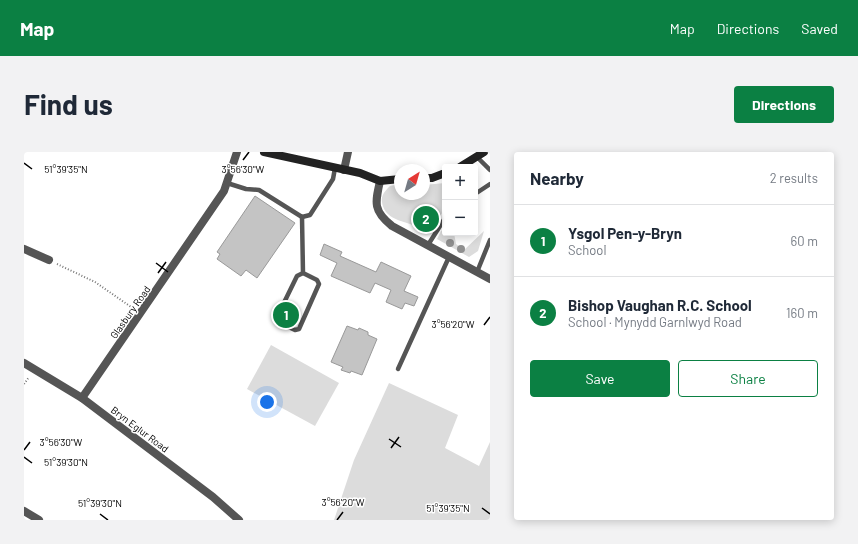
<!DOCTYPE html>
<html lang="en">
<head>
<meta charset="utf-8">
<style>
	:root { --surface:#fff; --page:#f2f2f3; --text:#1f2937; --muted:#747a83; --line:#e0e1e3; --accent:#0b8043 }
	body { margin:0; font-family:Barlow,sans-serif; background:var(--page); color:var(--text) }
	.controls { position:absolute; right:12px; top:12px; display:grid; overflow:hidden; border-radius:4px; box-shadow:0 2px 10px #0003 }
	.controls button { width:36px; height:36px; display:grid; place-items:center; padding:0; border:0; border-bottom:1px solid var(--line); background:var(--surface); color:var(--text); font:20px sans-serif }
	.compass { position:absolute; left:370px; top:12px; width:36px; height:36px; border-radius:50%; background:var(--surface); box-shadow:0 2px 10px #0003; rotate:37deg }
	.you { position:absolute; left:243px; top:250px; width:14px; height:14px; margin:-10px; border:3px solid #fff; border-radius:50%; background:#1a73e8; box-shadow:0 0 0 6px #1a73e833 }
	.badge { display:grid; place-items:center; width:26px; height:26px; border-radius:50%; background:var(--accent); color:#fff; font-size:13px; font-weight:700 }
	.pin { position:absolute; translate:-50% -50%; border:2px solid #fff; box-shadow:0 1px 4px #0006 }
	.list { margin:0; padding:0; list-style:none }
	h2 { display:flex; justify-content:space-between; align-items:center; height:52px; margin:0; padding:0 16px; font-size:17px }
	h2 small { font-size:13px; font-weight:400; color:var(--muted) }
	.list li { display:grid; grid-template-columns:26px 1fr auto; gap:12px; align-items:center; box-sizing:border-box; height:72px; padding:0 16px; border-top:1px solid var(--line) }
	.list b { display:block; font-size:15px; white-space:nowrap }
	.list p { margin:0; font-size:13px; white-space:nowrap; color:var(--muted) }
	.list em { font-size:13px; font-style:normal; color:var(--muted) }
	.actions { display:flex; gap:8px; padding:12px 16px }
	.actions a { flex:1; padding:9px 0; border:1px solid var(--accent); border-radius:4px; text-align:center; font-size:14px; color:var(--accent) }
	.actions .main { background:var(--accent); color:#fff }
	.map { position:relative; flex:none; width:466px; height:368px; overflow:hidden; border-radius:4px }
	header { display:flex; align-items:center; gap:24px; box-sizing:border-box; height:56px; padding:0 20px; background:var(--accent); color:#fff }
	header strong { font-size:19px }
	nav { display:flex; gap:22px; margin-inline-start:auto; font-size:14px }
	.intro { display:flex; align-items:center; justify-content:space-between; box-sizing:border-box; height:96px; padding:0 24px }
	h1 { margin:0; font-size:28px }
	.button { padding:10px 18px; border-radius:4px; background:var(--accent); color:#fff; font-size:14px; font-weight:700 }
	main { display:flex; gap:24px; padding:0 24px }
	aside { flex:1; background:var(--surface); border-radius:4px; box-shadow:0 2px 10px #0003 }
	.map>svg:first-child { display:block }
	.green { fill:#dcdcdc }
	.building { fill:#c4c4c4; stroke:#999 }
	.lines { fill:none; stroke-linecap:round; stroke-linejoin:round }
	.path { stroke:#777; stroke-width:2; stroke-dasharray:1 2; stroke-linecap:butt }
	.lane { stroke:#555; stroke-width:4.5 }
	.street { stroke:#555; stroke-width:8 }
	.secondary { stroke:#222; stroke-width:8 }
	.tree { fill:#8f8f8f }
	.ticks { fill:none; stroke:#000; stroke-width:1.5 }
	.labels { text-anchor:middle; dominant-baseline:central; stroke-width:3; stroke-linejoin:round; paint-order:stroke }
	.street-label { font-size:10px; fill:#000; stroke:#fff }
	.ticks-label { font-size:10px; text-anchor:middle; fill:#000; stroke:#fff; stroke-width:3; stroke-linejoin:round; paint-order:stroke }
</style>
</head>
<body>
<header>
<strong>Map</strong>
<nav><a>Map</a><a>Directions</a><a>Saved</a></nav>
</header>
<div class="intro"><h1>Find us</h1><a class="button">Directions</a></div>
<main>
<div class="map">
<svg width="466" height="368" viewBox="0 0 466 368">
	<rect width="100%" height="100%" fill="#fff"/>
	<g class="green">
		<path d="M421 31V57L404 81C398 78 392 74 386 72 374 68 360 65 358 50 357 43 361 39 366 34L376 32V42H400V33Z"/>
		<path d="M421 76V81H430L432 92 440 98 460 79 454 99 445 105 413 87 417 79Z"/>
		<path d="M247 193 315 231 291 274 223 237Z"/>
		<path d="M365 231 434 263 421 296 455 314 466 290V368H310L330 308Z"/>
	</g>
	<g class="building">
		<path d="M231 44 271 71 233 126 222 118 217 124 193 107 196 102 193 100Z"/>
		<path d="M300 92 318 100 316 104 352 120 357 110 387 124 380 139 394 145 390 154 381 151 378 157 362 150 367 138 351 131 346 141 307 124 313 111 296 103Z"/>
		<path d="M323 174 334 178 335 176 344 180V183L353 187 338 223 327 219 326 221 317 218 319 215 307 210Z"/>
	</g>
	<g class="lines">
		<g class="path">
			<path d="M33 112 71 130 110 157"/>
			<path d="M0 232 5 225"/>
		</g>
		<g class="lane">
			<path d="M453 5 466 18"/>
			<path d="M203 31 222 37 235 38 278 65 286 63 309 27 311 16"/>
			<path d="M451 42 466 32"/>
			<path d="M278 65 279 121 293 128 295 132 275 177 271 178 254 170 253 165 273 124 279 121"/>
			<path d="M404 93 421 66"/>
			<path d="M453 120 466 88"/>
			<path d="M374 217 425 105"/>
		</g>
		<g class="street">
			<path d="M320 18 324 0"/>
			<path d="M356 29C351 51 349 59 368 74L466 127"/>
			<path d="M0 97 25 108"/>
			<path d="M0 211 58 246 189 345 215 368"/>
			<path d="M58 246 200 39 213 0"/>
			<path d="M0 359 15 368"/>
		</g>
		<g class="secondary">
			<path d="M240 0 336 21 356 29 376 27"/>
			<path d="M436 15 460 0"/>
			<path d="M400 26H408L421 21"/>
		</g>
	</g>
	<g class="tree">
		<circle cx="426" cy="91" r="4"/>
		<circle cx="437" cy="97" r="4"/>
	</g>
	<path class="ticks" d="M219 8 225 0M0 11 8 17M132 111 144 120M134 121 142 110M460 173 466 165M365 287 377 295M367 296 375 285M0 298 6 290M0 305 8 311M458 356 466 362M76 362 84 368M313 368 319 360"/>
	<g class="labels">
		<g class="street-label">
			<text transform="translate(106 160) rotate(-55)">Glasbury Road</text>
			<text transform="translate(116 277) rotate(37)">Bryn Eglur Road</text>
		</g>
	</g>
	<g class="ticks-label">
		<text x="42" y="21">51°39'35"N</text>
		<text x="219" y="21">3°56'30"W</text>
		<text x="429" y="176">3°56'20"W</text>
		<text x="37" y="294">3°56'30"W</text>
		<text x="42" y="314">51°39'30"N</text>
		<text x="319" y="354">3°56'20"W</text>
		<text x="76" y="355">51°39'30"N</text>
		<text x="424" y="360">51°39'35"N</text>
	</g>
</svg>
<div class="controls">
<button>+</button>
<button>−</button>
</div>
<svg class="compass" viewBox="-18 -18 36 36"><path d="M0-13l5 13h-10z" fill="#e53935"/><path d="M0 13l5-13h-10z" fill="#747a83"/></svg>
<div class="you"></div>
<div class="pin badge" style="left:262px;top:163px">1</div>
<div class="pin badge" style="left:402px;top:67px">2</div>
</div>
<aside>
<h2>Nearby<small>2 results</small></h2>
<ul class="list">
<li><span class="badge">1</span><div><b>Ysgol Pen-y-Bryn</b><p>School</p></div><em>60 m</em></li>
<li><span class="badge">2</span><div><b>Bishop Vaughan R.C. School</b><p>School · Mynydd Garnlwyd Road</p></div><em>160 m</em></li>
</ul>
<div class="actions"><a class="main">Save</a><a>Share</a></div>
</aside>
</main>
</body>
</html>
